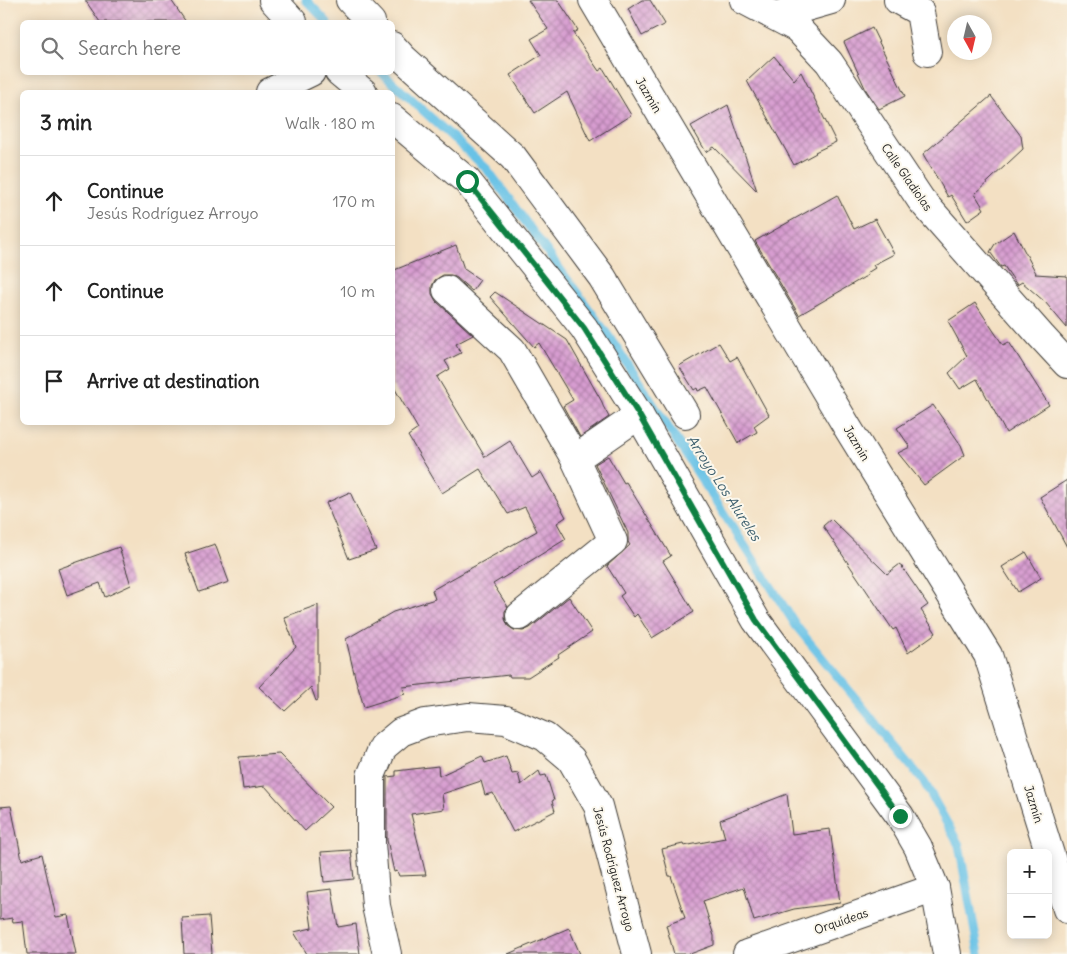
<!DOCTYPE html>
<html lang="en">
<head>
<meta charset="utf-8">
<style>
	:root { --surface:#fff; --page:#f2f2f2; --text:#222; --muted:#767676; --line:#e0e0e0 }
	body { margin:0; font-family:Delius,sans-serif; background:var(--page); color:var(--text) }
	.controls { position:absolute; right:15px; bottom:15px; display:grid; overflow:hidden; border-radius:8px; box-shadow:0 2px 12px #0003 }
	.controls button { width:45px; height:45px; display:grid; place-items:center; padding:0; border:0; border-bottom:1px solid var(--line); background:var(--surface); color:var(--text); font:25px sans-serif }
	.compass { position:absolute; left:947px; top:15px; width:45px; height:45px; border-radius:50%; background:var(--surface); box-shadow:0 2px 12px #0003; rotate:172deg }
	.stop { position:absolute; width:15px; height:15px; margin:-11px; border:4px solid #0b8043; border-radius:50%; background:#fff }
	.stop.end { background:#0b8043; border-color:#fff; box-shadow:0 1px 5px #0008 }
	.list { margin:0; padding:0; list-style:none }
	h2 { display:flex; justify-content:space-between; align-items:center; height:65px; margin:0; padding:0 20px; font-size:21px }
	h2 small { font-size:16px; font-weight:400; color:var(--muted) }
	.list li { display:grid; grid-template-columns:32px 1fr auto; gap:15px; align-items:center; box-sizing:border-box; height:90px; padding:0 20px; border-top:1px solid var(--line) }
	.list b { display:block; font-size:19px; white-space:nowrap }
	.list p { margin:0; font-size:16px; white-space:nowrap; color:var(--muted) }
	.list em { font-size:16px; font-style:normal; color:var(--muted) }
	.icon { flex:none; width:28px; height:28px; fill:none; stroke:currentColor; stroke-width:2; stroke-linecap:round; stroke-linejoin:round }
	.map { position:relative; flex:none; width:1067px; height:954px; overflow:hidden }
	.search { position:absolute; background:var(--surface); box-shadow:0 2px 12px #0003; left:20px; top:20px; width:375px; height:55px; display:flex; align-items:center; gap:12px; box-sizing:border-box; padding:0 18px; border-radius:8px; color:var(--muted); font-size:19px }
	.panel { position:absolute; background:var(--surface); box-shadow:0 2px 12px #0003; left:20px; top:90px; width:375px; height:335px; border-radius:8px }
	.map>svg:first-child { display:block }
	.lines { fill:none; stroke-linecap:round; stroke-linejoin:round }
	.stream { stroke:#69c2e6; stroke-width:9 }
	.building { fill:url(#building-cross-hatch) }
	.minor-casing { stroke:#3c3935; stroke-width:30 }
	.major-casing { stroke:#3c3935; stroke-width:30 }
	.minor { stroke:#fff; stroke-width:28 }
	.major { stroke:#fff; stroke-width:28 }
	.route { stroke:#0b8043; stroke-width:6 }
	.labels { text-anchor:middle; dominant-baseline:central; stroke-width:4; stroke-linejoin:round; paint-order:stroke }
	.street-label { font-size:12px; fill:#1c1c1c; stroke:#fbf7ec }
	.water-label { font-size:14px; font-style:italic; fill:#3b5e6d; stroke:#fbf7ec }
</style>
</head>
<body>
<div class="map">
<svg width="1067" height="954" viewBox="0 0 1067 954">
	<defs>
		<pattern id="building-cross-hatch" width="8" height="8" patternUnits="userSpaceOnUse" patternTransform="scale(1.25)"><rect width="8" height="8" fill="#d79cd0"/><path d="M0 0l8 8M0 8l8-8" fill="none" stroke="#ae7ea8"/></pattern>
	</defs>
	<rect width="100%" height="100%" fill="#fbf7ec"/>
	<filter id="ink" filterUnits="userSpaceOnUse"><feTurbulence type="fractalNoise" baseFrequency=".02" numOctaves="2"/><feDisplacementMap in="SourceGraphic" scale="10" xChannelSelector="R" yChannelSelector="G"/><feConvolveMatrix kernelMatrix="1 2 1 2 8 2 1 2 1" color-interpolation-filters="sRGB"/></filter>
	<filter id="wash" filterUnits="userSpaceOnUse"><feTurbulence type="fractalNoise" baseFrequency=".0096" numOctaves="4" result="noise"/><feDisplacementMap in="SourceGraphic" scale="20" xChannelSelector="R" yChannelSelector="G"/><feGaussianBlur stdDeviation="1.12" result="paint"/><feColorMatrix in="noise" values="0 0 0 0 0 0 0 0 0 0 0 0 0 0 0 0 0 1.4 0 .05"/><feComposite in="paint" operator="in"/></filter>
	<g filter="url(#wash)">
		<rect width="100%" height="100%" fill="#f3e0c3"/>
		<g class="lines">
			<g class="stream">
				<path d="M306 0 327 22"/>
				<path d="M381 72 487 169 615 345 797 627 924 782 959 845 979 954"/>
			</g>
		</g>
		<g id="blocks">
			<g class="building">
				<path d="M85 0H171L186 22H100Z"/>
				<path d="M528 0H558L578 30 573 33 599 71 603 68 631 115 590 141 567 92 535 113 510 75 541 55 531 39 548 29Z"/>
				<path d="M642 0H650L665 24 642 36 628 9Z"/>
				<path d="M872 28 905 96 879 109 866 90 844 42Z"/>
				<path d="M774 56 794 80 801 72 836 142 815 152 816 153 794 165 747 81Z"/>
				<path d="M991 96 1021 136 1023 149 975 194 984 209 967 221 951 195 948 197 923 154Z"/>
				<path d="M728 105 757 191 714 147 706 152 691 126Z"/>
				<path d="M837 195 854 229 875 219 894 254 873 265 875 268 867 273 868 275 799 315 755 241Z"/>
				<path d="M1014 231 1036 273 1035 274 1067 276V328L1045 302 1022 282 1017 285 1004 266 1001 267 990 252 995 244Z"/>
				<path d="M456 245 464 269 480 280 472 291 457 278 451 275H443L435 280 432 286V294L436 301 473 335 456 344 461 353 445 361 450 369 437 377 485 457 510 441 532 478 541 472 566 517 557 523 566 539 493 584 508 607 505 611V619L508 626 514 630 523 631 530 628 569 597 592 632 558 655 559 657 528 677H510L509 675 403 687 405 694 364 707 355 677 346 639 393 612 435 599 432 590 537 531 525 507 508 514 480 469 442 493 408 436 418 429 392 384V271Z"/>
				<path d="M495 292 567 340 602 402 603 406 609 417 580 437 563 406 573 400 539 343 534 347 490 297Z"/>
				<path d="M975 303 1003 345 1009 342 1049 405 1006 433 977 379 960 389 949 373 967 356 948 321Z"/>
				<path d="M719 343 730 361 737 357 769 415 754 426 757 432 738 443 707 387 698 391 697 388 694 390 679 366Z"/>
				<path d="M933 405 961 445 965 455 924 485 898 453 910 447 897 428Z"/>
				<path d="M608 456 624 483 626 482 671 556 663 561 694 612 652 638 637 614 634 617 620 596 624 593 607 566 630 545 628 542V533L595 464Z"/>
				<path d="M1067 480V547L1040 497Z"/>
				<path d="M350 492 376 550 349 559 326 503Z"/>
				<path d="M831 519 887 574 900 564 928 605 921 610 936 633 908 653 896 628 893 630 823 526Z"/>
				<path d="M215 544 229 582 199 592 185 554Z"/>
				<path d="M119 547 131 585 105 597 100 583 67 595 58 569Z"/>
				<path d="M1026 552 1041 578 1018 592 1002 567Z"/>
				<path d="M318 605V700L316 701 311 687 285 711 259 687 296 647 284 617Z"/>
				<path d="M279 754 331 807 305 831 265 786 243 789 239 757Z"/>
				<path d="M482 756 485 763 506 756 512 774 518 773 521 785 539 771 541 776 546 775 554 800 552 801 555 811 513 832 493 793 485 795 481 781 442 794 444 809 411 814 426 875 399 876 397 871 394 872 387 840V777L396 776V771L438 766 439 776Z"/>
				<path d="M787 794 792 834 830 829 840 903 794 909 754 921 744 887 703 901 714 936V945L690 954H674L666 925 685 918 671 876H669L662 849 683 844 684 846 725 838 720 820Z"/>
				<path d="M11 806 22 860 42 854 56 917 68 915 76 954H27L23 921 13 922 12 918 0 920V807Z"/>
				<path d="M351 850 354 879 324 882 321 852Z"/>
				<path d="M332 889 338 927 356 924 360 954H307L294 932 312 928 307 892Z"/>
				<path d="M209 916 212 954H184L182 918Z"/>
				<path d="M569 928 580 954H508Z"/>
			</g>
		</g>
	</g>
	<g filter="url(#ink)">
		<use href="#blocks" fill-opacity="0" stroke="#3c3935" stroke-width="1"/>
		<g class="lines">
			<defs>
				<g id="minor">
					<path d="M273 0 293 22"/>
					<path d="M350 0 371 22"/>
					<path d="M744 0 797 28 829 62 921 200 1041 336 1067 364"/>
					<path d="M898 0 920 12 927 52"/>
					<path d="M775 16 831 0"/>
					<path d="M392 46 404 59 513 157 602 277 685 414"/>
					<path d="M339 72 363 92"/>
					<path d="M270 92 311 72"/>
					<path d="M392 118 467 181 584 328 639 415 756 620 900 816 918 847 935 888 947 954"/>
					<path d="M447 290 512 350 575 459"/>
					<path d="M520 616 613 541 575 459 639 415"/>
					<path d="M387 954 376 906 371 843V776L383 747 401 732 425 723 468 717 506 720 545 737 571 759 598 806 637 954"/>
					<path d="M747 954 935 888"/>
				</g>
				<path id="major" d="M593 0 849 430 988 655 1067 909"/>
			</defs>
			<use href="#minor" class="minor-casing"/>
			<use href="#major" class="major-casing"/>
			<use href="#minor" class="minor"/>
			<use href="#major" class="major"/>
		</g>
	</g>
	<g class="lines" filter="url(#ink)">
		<path class="route" d="M467 181 584 328 639 415 756 620 900 816"/>
	</g>
	<g class="labels">
		<g class="street-label">
			<text transform="translate(649 95) rotate(59)">Jazmín</text>
			<text transform="translate(907 177) rotate(55)">Calle Gladiolas</text>
			<text transform="translate(857 443) rotate(59)">Jazmín</text>
			<text transform="translate(1034 804) rotate(73)">Jazmín</text>
			<text transform="translate(614 869) rotate(75)">Jesús Rodríguez Arroyo</text>
			<text transform="translate(841 921) rotate(-19)">Orquídeas</text>
		</g>
		<g class="water-label">
			<text transform="translate(724 488) rotate(57)">Arroyo Los Alureles</text>
		</g>
	</g>
</svg>
<div class="controls">
<button>+</button>
<button>−</button>
</div>
<svg class="compass" viewBox="-18 -18 36 36"><path d="M0-13l5 13h-10z" fill="#e53935"/><path d="M0 13l5-13h-10z" fill="#767676"/></svg>
<div class="stop" style="left:467px;top:181px"></div>
<div class="stop end" style="left:900px;top:816px"></div>
<div class="search"><svg class="icon" aria-label="search" viewBox="0 0 24 24"><circle cx="10" cy="10" r="6"/><path d="M15 15l6 6"/></svg>Search here</div>
<section class="panel">
<h2>3 min<small>Walk · 180 m</small></h2>
<ul class="list">
<li><svg class="icon" aria-label="ahead" viewBox="0 0 24 24"><path d="M12 20V5M6 11l6-6 6 6"/></svg><div><b>Continue</b><p>Jesús Rodríguez Arroyo</p></div><em>170 m</em></li>
<li><svg class="icon" aria-label="ahead" viewBox="0 0 24 24"><path d="M12 20V5M6 11l6-6 6 6"/></svg><div><b>Continue</b></div><em>10 m</em></li>
<li><svg class="icon" aria-label="arrive" viewBox="0 0 24 24"><path d="M6 21V4h12l-3 4 3 4H6"/></svg><div><b>Arrive at destination</b></div></li>
</ul>
</section>
</div>
</body>
</html>
